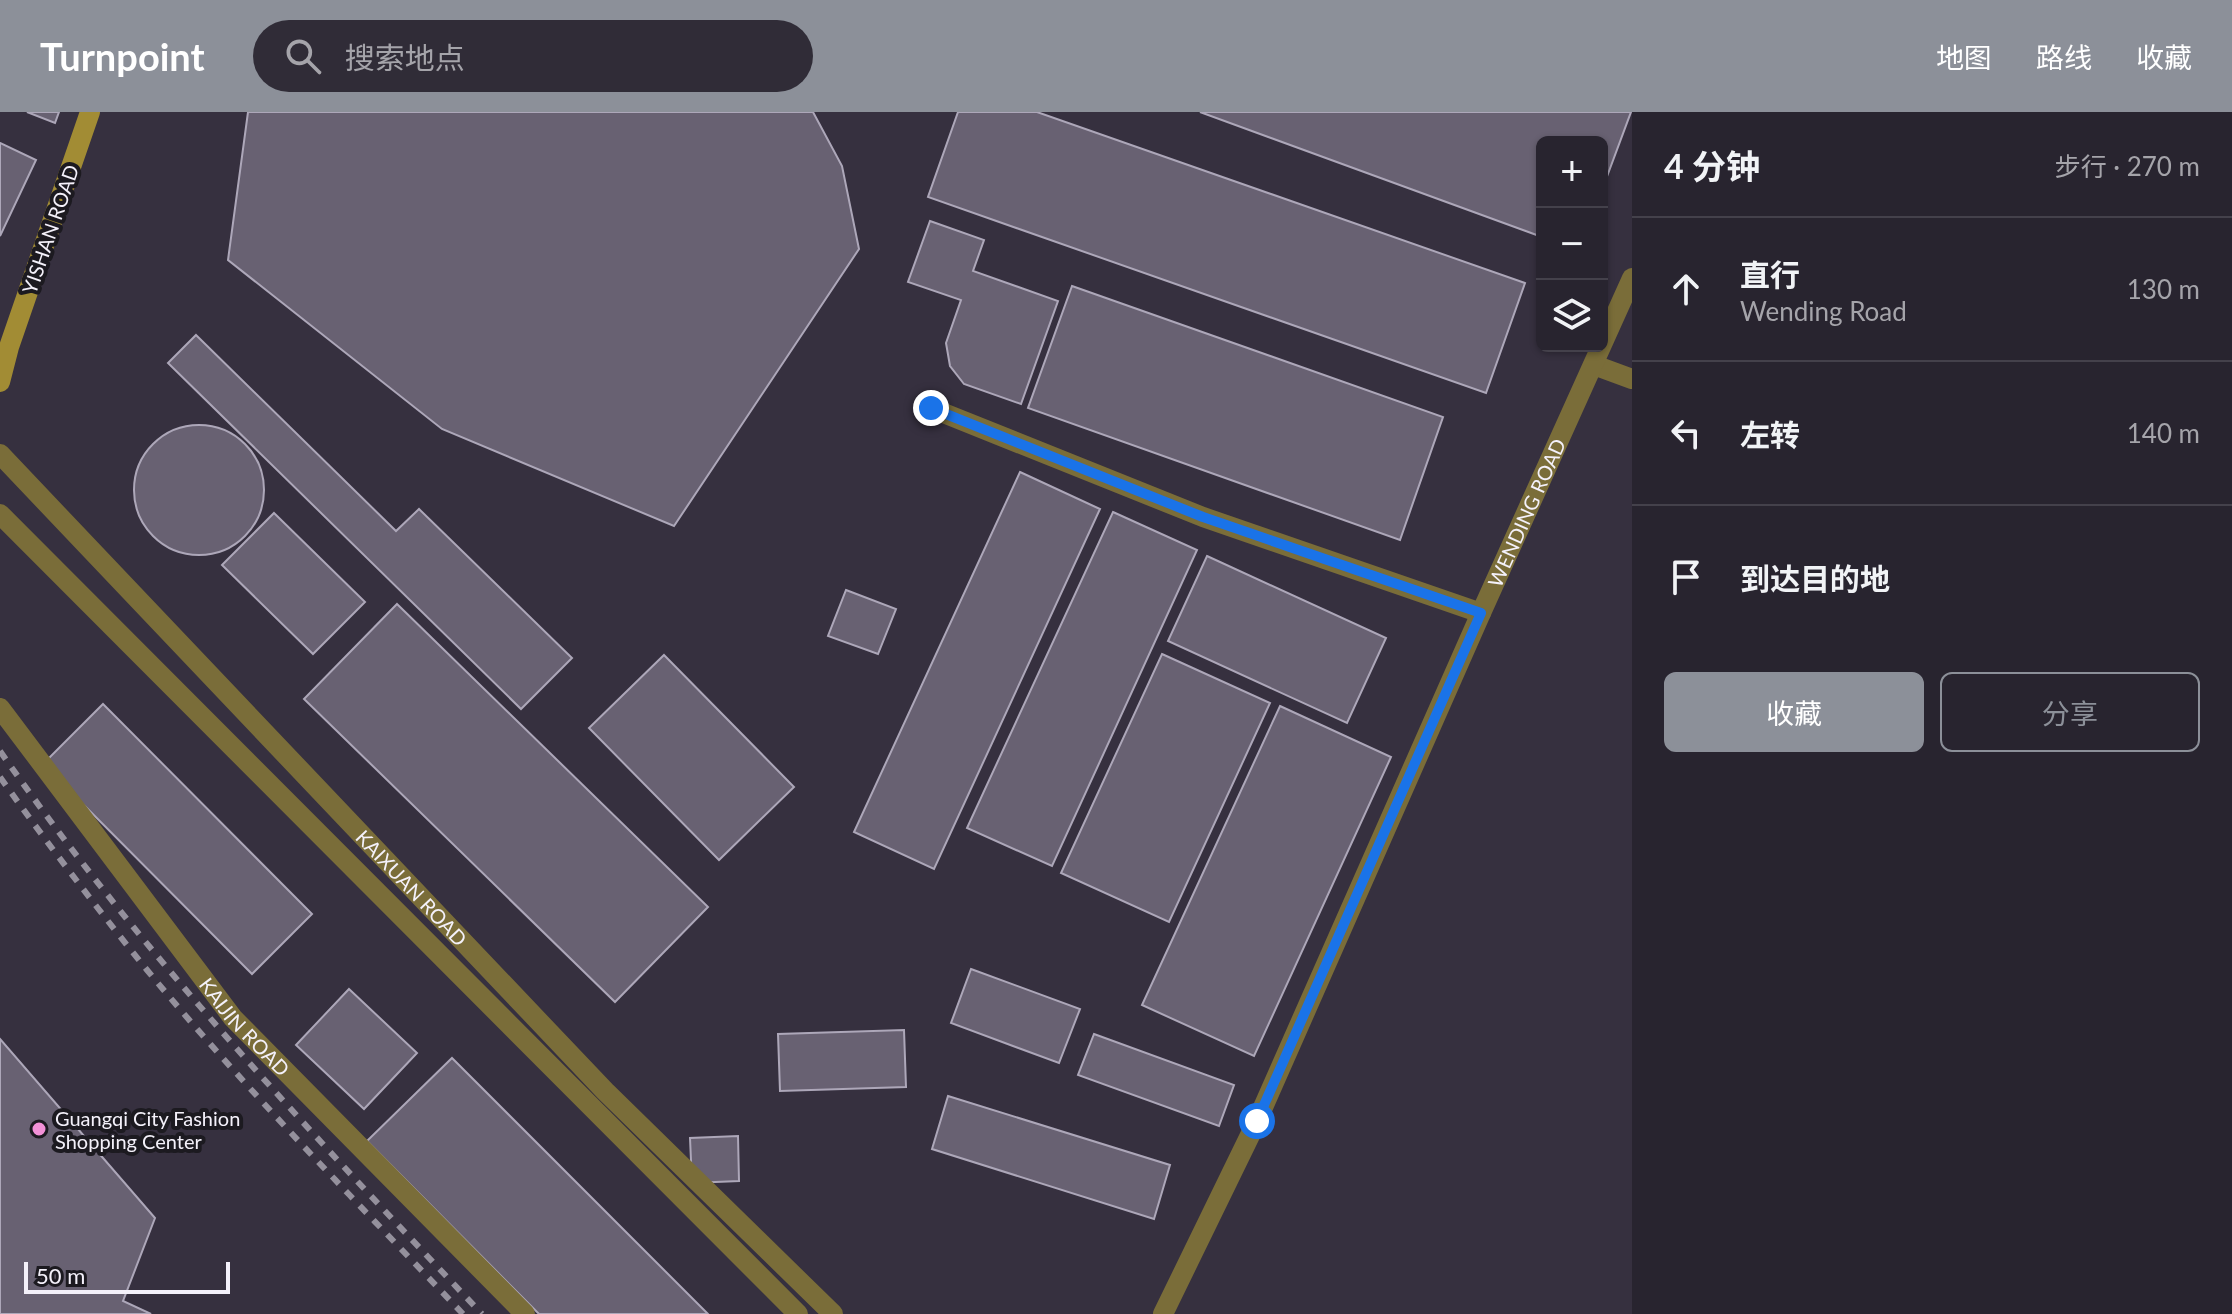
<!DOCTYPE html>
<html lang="zh">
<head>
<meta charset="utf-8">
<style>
	:root { --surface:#28242f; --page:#302c37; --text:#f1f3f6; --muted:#a5a4aa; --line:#44414b; --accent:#8c9099 }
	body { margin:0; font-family:Lato,"Noto Sans SC",sans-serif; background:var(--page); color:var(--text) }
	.controls { position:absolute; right:24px; top:24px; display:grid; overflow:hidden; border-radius:12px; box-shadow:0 2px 6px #0004 }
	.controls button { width:72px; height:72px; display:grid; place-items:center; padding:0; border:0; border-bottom:2px solid var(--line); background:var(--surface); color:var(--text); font:40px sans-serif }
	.scale { position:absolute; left:24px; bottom:20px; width:206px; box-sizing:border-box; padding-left:8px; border:4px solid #f4f1fa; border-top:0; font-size:22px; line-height:28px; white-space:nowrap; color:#f4f1fa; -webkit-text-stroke:6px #1c1a20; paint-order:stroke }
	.stop { position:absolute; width:24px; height:24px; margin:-18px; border:6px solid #1a73e8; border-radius:50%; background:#fff }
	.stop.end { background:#1a73e8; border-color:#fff; box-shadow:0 2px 8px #0008 }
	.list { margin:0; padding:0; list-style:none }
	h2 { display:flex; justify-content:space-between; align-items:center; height:104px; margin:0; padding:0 32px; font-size:34px }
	h2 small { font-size:26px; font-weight:400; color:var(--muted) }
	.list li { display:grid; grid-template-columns:52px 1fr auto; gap:24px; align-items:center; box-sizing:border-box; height:144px; padding:0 32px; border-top:2px solid var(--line) }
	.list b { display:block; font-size:30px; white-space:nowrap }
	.list p { margin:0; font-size:26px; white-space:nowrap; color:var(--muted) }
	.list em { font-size:26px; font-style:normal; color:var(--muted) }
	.actions { display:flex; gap:16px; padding:24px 32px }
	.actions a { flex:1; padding:18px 0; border:2px solid var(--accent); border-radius:12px; text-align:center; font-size:28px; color:var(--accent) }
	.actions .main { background:var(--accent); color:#fff }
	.icon { flex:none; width:44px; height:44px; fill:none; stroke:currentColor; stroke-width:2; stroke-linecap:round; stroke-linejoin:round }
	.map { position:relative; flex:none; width:1632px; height:1202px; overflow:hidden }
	header { display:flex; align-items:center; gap:48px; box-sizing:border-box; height:112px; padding:0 40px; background:var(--accent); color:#fff }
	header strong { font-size:38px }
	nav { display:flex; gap:44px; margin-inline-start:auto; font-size:28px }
	.search { width:560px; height:72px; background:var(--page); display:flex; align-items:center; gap:20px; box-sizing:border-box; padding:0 28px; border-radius:44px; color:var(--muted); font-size:30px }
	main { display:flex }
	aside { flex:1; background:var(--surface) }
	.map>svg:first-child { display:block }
	.building { fill:#686172; stroke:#ada7b9; stroke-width:2 }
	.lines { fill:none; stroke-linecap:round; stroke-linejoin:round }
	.minor { stroke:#7a6d39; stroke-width:20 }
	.tertiary { stroke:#7a6d39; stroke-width:20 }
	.secondary { stroke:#a28c34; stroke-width:20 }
	.rail { stroke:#94909c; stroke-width:6; stroke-dasharray:10 10; stroke-linecap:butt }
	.route { stroke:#1a73e8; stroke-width:10 }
	.poi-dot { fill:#f291d7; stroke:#1c1a20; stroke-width:3 }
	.labels { text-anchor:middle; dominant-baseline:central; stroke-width:8; stroke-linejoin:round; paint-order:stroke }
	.street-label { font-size:20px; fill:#f4f1fa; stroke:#1c1a20 }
	.poi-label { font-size:20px; fill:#f4f1fa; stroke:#1c1a20; text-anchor:start }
</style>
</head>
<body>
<header>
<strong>Turnpoint</strong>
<div class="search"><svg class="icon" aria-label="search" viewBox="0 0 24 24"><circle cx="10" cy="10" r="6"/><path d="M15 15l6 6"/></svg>搜索地点</div>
<nav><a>地图</a><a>路线</a><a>收藏</a></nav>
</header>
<main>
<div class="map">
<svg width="1632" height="1202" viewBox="0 0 1632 1202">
	<rect width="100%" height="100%" fill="#36303f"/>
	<g class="building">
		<path d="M27 0H59L55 11Z"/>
		<path d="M248 0H813L842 54 859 137 674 414 442 317 228 148Z"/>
		<path d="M958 0H1037L1525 171 1486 281 928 85Z"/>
		<path d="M1200 0H1631L1602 78V30H1542V125Z"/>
		<path d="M0 31 36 48 0 124Z"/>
		<path d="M930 109 984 128 973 159 1058 189 1021 292 964 272 950 254 946 231 961 188 908 170Z"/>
		<path d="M1072 174 1443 305 1400 428 1028 296Z"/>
		<path d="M196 223 396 419 419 397 572 546 521 597 168 251Z"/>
		<circle cx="199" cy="378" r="65"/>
		<path d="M1020 360 1100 397 934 757 854 720Z"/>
		<path d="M1113 400 1197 438 1052 754 967 716Z"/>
		<path d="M274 401 365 490 313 542 222 453Z"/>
		<path d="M1207 444 1386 526 1347 611 1168 529Z"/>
		<path d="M846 478 896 497 878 542 828 524Z"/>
		<path d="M397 492 708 795 615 890 304 587Z"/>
		<path d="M1162 542 1270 591 1169 810 1061 761Z"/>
		<path d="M664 543 794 675 719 748 589 616Z"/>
		<path d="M103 592 312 802 252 862 43 652Z"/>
		<path d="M1280 594 1391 645 1254 944 1142 893Z"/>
		<path d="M971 857 1080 897 1059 951 951 911Z"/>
		<path d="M349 877 417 941 364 997 296 933Z"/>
		<path d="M904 918 906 975 780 979 778 922Z"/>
		<path d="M1094 922 1234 973 1219 1014 1078 963Z"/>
		<path d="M0 927 155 1106 123 1189 151 1202H0Z"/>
		<path d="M452 946 708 1202H539L367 1029Z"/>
		<path d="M948 984 1170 1053 1154 1107 932 1037Z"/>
		<path d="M738 1024 739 1069 692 1071 690 1026Z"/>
	</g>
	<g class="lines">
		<g class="minor">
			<path d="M1594 253 1632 267"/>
			<path d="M931 296 1203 405 1481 501"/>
			<path id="s1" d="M0 596 233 906 525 1202"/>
			<path id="s2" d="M1163 1202 1257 1009 1481 501 1632 166"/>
		</g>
		<g class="tertiary">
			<path id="s3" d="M0 342 605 979 833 1202"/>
			<path d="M0 402 798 1202"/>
		</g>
		<path class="secondary" d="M0 270 9 235 90 0"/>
		<g class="rail">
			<path d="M0 639C142 843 312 1022 482 1202"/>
			<path d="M0 665C47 731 96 795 147 858 246 978 356 1089 463 1202"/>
		</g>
	</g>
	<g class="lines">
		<path class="route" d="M931 296 1203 405 1481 501 1257 1009"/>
	</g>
	<circle class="poi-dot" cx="39" cy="1017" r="8"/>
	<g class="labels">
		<g class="street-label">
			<text transform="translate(50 117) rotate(-71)">YISHAN ROAD</text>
			<text stroke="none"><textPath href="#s2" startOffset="880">WENDING ROAD</textPath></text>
			<text stroke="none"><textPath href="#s3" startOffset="598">KAIXUAN ROAD</textPath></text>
			<text stroke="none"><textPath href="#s1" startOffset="402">KAIJIN ROAD</textPath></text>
		</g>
		<g class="poi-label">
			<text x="55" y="1006">Guangqi City Fashion<tspan x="55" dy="23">Shopping Center</tspan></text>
		</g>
	</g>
</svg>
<div class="controls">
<button>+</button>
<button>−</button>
<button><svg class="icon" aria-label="layers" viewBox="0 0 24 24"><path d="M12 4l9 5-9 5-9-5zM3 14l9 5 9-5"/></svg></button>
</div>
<div class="scale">50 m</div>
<div class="stop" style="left:1257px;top:1009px"></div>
<div class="stop end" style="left:931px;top:296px"></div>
</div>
<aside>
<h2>4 分钟<small>步行 · 270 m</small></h2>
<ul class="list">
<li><svg class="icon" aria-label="ahead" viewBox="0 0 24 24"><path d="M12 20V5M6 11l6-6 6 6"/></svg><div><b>直行</b><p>Wending Road</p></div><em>130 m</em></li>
<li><svg class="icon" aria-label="left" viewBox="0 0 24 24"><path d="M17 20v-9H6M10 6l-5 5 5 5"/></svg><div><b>左转</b></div><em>140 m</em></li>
<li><svg class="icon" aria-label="arrive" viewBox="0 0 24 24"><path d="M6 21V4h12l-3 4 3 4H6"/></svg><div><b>到达目的地</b></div></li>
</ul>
<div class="actions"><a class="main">收藏</a><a>分享</a></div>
</aside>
</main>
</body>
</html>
